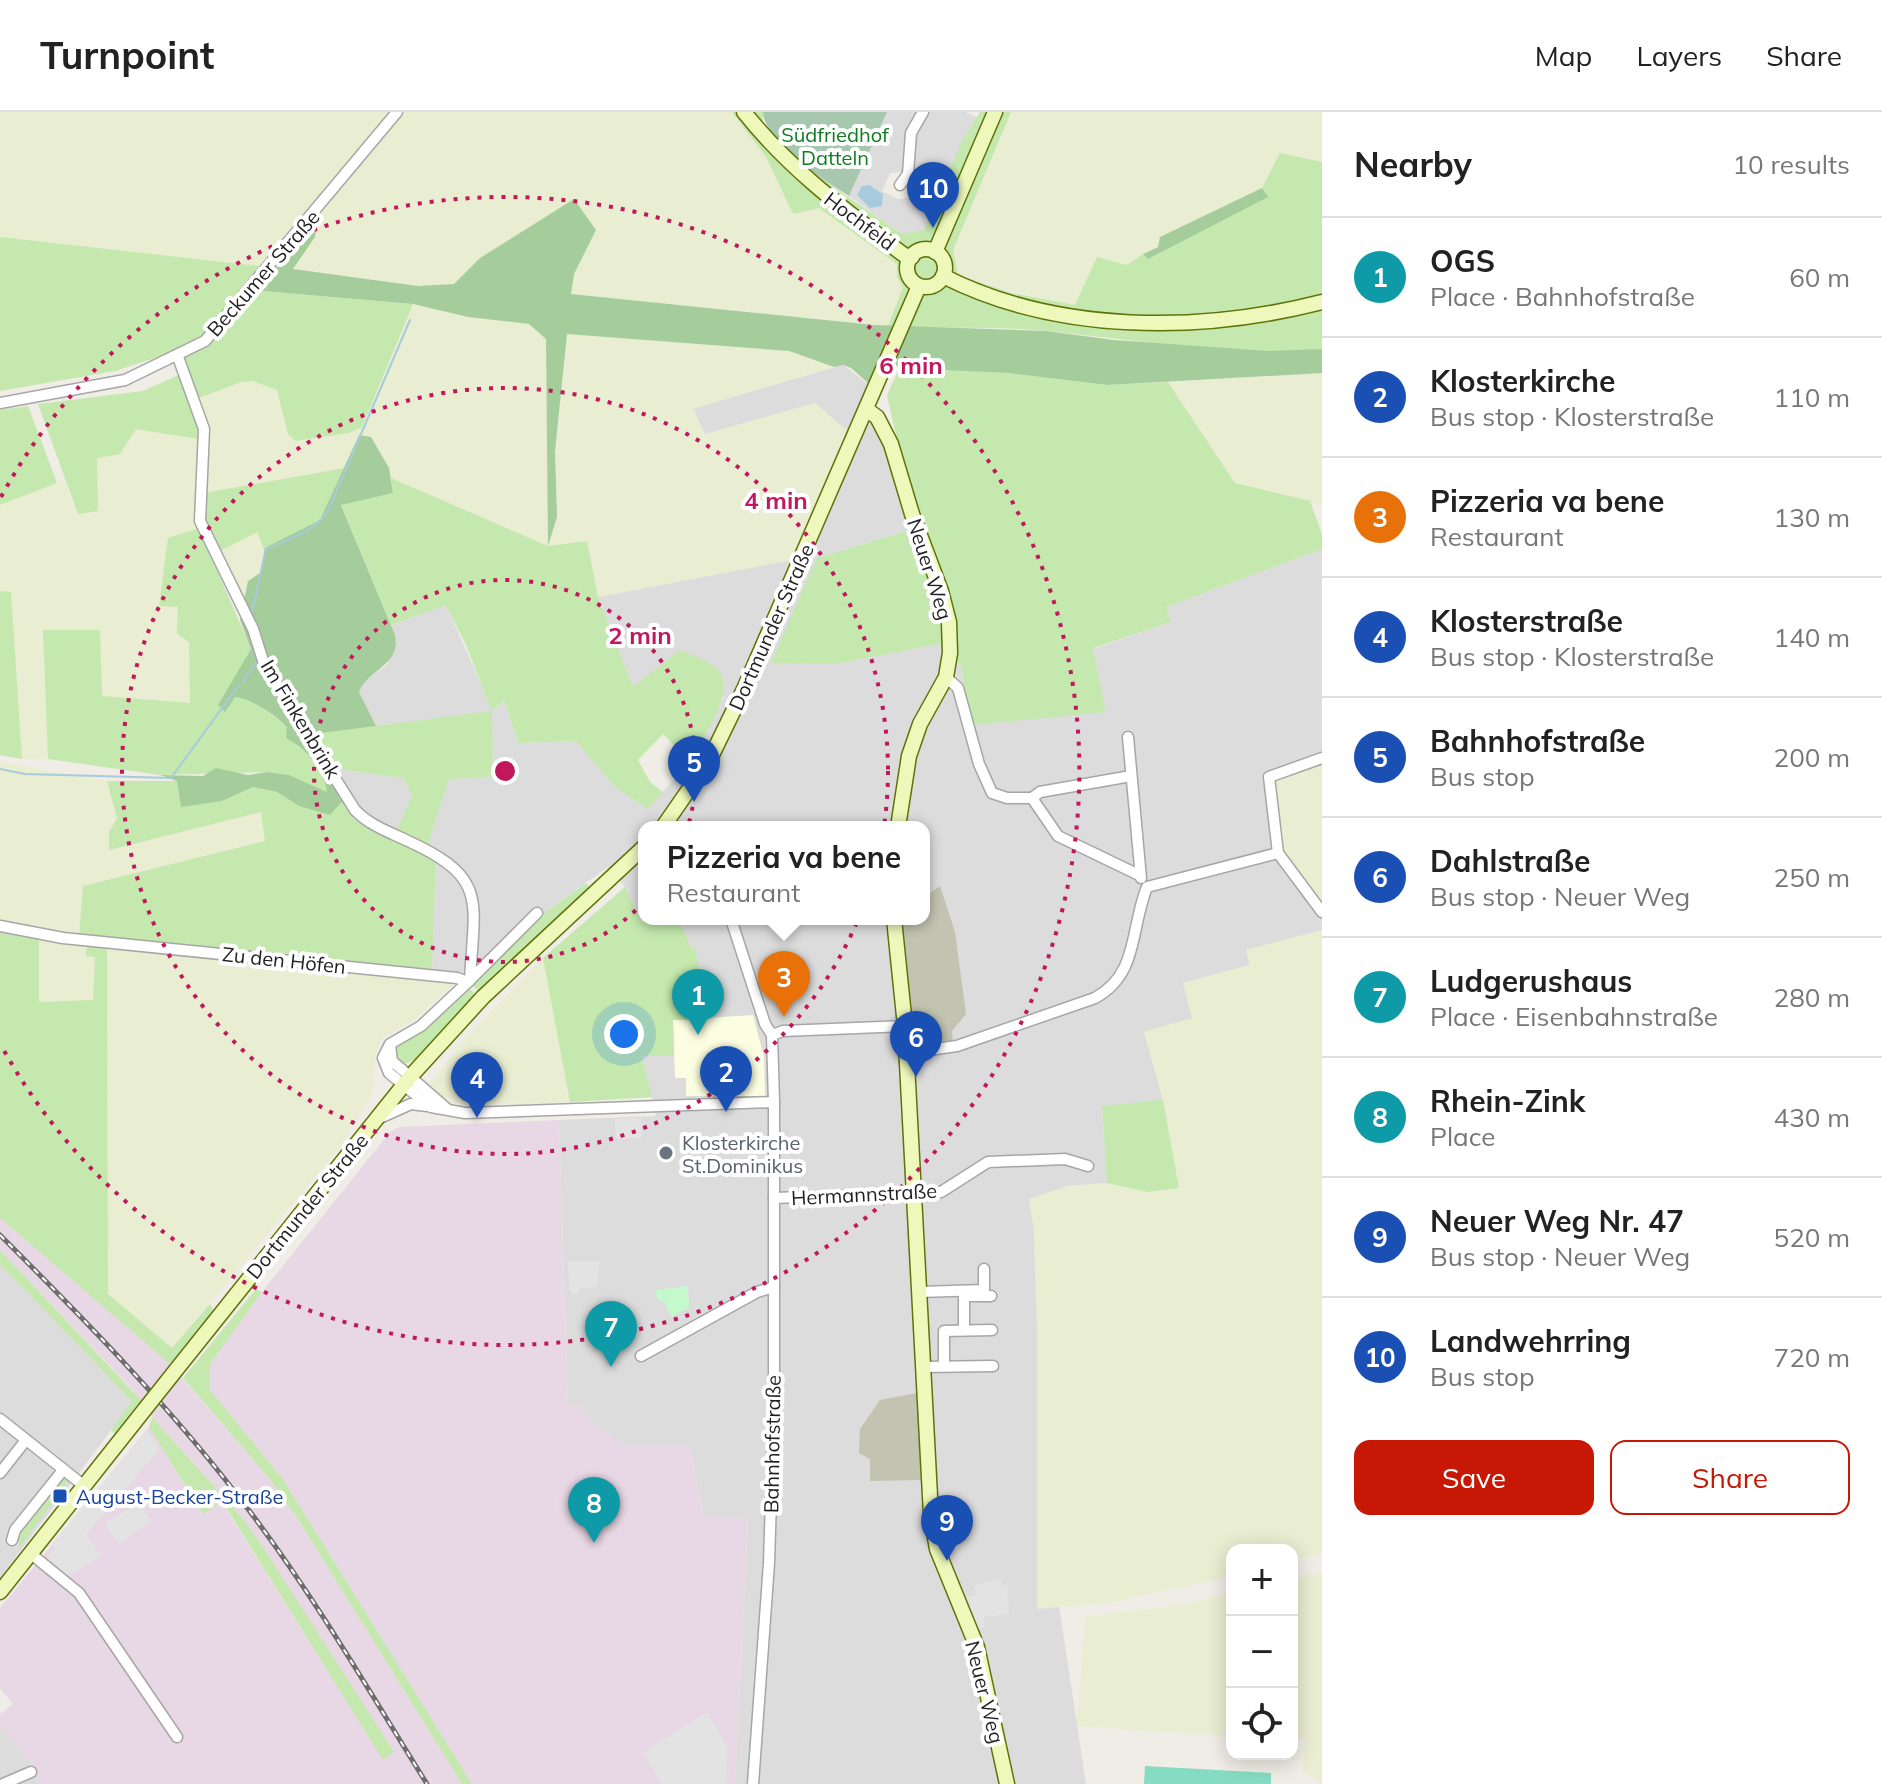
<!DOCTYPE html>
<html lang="en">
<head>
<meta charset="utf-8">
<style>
	:root { --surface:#fff; --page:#f2f2f2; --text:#222; --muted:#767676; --line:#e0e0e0; --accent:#c71806 }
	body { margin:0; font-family:Mulish,sans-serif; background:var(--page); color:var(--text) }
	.controls { position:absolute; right:24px; bottom:24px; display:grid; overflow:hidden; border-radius:16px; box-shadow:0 4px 20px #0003 }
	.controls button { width:72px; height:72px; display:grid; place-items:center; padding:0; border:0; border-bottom:2px solid var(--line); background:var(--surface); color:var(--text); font:40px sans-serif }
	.you { position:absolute; left:624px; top:922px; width:28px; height:28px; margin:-20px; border:6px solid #fff; border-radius:50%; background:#1a73e8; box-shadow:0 0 0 12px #1a73e833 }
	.badge { display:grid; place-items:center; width:52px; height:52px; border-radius:50%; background:var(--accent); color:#fff; font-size:26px; font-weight:700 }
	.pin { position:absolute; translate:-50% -66px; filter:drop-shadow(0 2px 4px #0008) }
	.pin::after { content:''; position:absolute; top:42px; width:28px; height:24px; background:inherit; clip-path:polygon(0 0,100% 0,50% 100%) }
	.popup { position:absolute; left:638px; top:709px; width:292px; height:104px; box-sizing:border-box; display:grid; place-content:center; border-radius:16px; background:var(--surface); filter:drop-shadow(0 2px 6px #0005); font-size:26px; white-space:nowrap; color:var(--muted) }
	.popup b { font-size:30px; color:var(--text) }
	.popup::after { content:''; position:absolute; left:50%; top:100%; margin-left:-16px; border:16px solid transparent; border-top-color:var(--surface) }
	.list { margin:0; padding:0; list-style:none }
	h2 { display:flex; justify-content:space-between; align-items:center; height:104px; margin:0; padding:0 32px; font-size:34px }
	h2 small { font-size:26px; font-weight:400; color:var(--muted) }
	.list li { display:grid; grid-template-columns:52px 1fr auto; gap:24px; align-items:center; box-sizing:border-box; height:120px; padding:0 32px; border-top:2px solid var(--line) }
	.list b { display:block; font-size:30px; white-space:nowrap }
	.list p { margin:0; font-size:26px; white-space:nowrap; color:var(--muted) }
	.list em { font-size:26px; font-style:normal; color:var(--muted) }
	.actions { display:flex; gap:16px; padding:24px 32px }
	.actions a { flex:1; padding:18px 0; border:2px solid var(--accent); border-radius:16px; text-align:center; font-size:28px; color:var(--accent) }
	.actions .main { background:var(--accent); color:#fff }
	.icon { flex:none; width:44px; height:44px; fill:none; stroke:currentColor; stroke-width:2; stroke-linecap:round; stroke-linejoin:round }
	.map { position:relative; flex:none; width:1322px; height:1672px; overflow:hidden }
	header { display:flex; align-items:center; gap:48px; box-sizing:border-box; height:112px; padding:0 40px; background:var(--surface); border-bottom:2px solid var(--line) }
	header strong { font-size:38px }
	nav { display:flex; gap:44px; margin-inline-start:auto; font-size:28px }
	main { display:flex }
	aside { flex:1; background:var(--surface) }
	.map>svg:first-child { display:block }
	.residential { fill:#dddcdc }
	.industrial { fill:#e8d7e4 }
	.education { fill:#fbfee0 }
	.construction { fill:#c2c4b1 }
	.farmland { fill:#e9edd1 }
	.grass { fill:#c4e8ad }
	.forest { fill:#a5cd9b }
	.cemetery { fill:#a7c8af }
	.park { fill:#c4f8cd }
	.pitch { fill:#86dcc2 }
	.parking { fill:#e3e3e3 }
	.water { fill:#a7cbdc }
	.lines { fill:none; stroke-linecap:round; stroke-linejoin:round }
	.stream { stroke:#a7cbdc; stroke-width:2 }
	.street-casing { stroke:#a6a6a6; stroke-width:13 }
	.secondary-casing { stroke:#5e7308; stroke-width:17 }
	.street { stroke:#fff; stroke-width:10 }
	.secondary { stroke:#eff8bb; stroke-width:14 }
	.rail-casing { stroke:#6d6d6d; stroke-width:5 }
	.rail { stroke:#fff; stroke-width:2; stroke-dasharray:6; stroke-linecap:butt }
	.secondary-bridge-casing { stroke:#5e7308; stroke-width:17; stroke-linecap:butt }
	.secondary-bridge { stroke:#eff8bb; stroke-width:14 }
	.ring { fill:none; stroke:#c2185b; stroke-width:4; stroke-dasharray:4 8 }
	.worship-dot { fill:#6b7280; stroke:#fff; stroke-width:3 }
	.transit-dot { fill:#1a4fb4; stroke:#fff; stroke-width:3 }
	.labels { text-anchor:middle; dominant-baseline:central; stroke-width:8; stroke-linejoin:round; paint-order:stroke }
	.park-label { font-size:20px; fill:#0f7b22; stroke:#fff }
	.street-label { font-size:20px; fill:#1f1f1f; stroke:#fff }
	.worship-label { font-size:20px; fill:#5b616d; stroke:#fff; text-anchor:start }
	.transit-label { font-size:20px; fill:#164399; stroke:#fff; text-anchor:start }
	.centre { fill:#c2185b; stroke:#fff; stroke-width:4 }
	.ring-label { font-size:24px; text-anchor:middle; font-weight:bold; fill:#c2185b; stroke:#fff; stroke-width:8; stroke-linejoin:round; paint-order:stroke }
</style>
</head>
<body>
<header>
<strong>Turnpoint</strong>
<nav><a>Map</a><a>Layers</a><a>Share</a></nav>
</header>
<main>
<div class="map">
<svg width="1322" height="1672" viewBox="0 0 1322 1672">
	<rect width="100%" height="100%" fill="#efede5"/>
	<g class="residential">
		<path d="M887 0H917L906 25 903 60 890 61 882 79 897 87 910 86 916 72 914 29 927 0H965L978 6 961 32 924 119 902 122 849 84Z"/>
		<path d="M843 253 875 277 866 297 880 312 917 416 817 446 834 552 940 532 961 553 971 613 1106 599 1093 537 1171 510 1166 495 1322 437V818L1247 838 1250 853 1183 871 1193 907 1144 920 1163 988 1102 995 1107 1071 1068 1074 1029 1088 1034 1117 1037 1214V1497L1059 1494 1086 1672H735L748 1407 703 1404 690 1334 624 1333 568 1293 559 1008 656 1004 635 912 695 836 691 837 679 807H924V715H644L645 807 641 809 625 775 608 755 549 797 472 873 467 863 432 859 436 743 427 735 449 667 493 665 492 600 376 614 359 580 363 570 387 553 396 528 391 513 446 493 493 599 504 588 518 631 576 629 615 675 648 697 689 650 724 585 633 575 598 485 797 447 815 291 704 323 693 296Z"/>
		<path d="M337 657 403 666 412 683 396 720 367 708Z"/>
		<path d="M0 1152 133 1289 0 1466Z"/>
		<path d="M0 1614 34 1653 37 1672H0Z"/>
	</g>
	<g class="industrial">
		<path d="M559 1008 568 1293H582L587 1305 624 1333 690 1334 703 1404 748 1407 735 1672H472L283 1367 210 1278V1252L262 1180 390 1020 399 1015Z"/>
		<path d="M0 1106 170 1252 268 1365 296 1404 462 1672H37L34 1653 0 1614V1602L13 1592 0 1576V1496L149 1315 202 1401 221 1389 383 1647 394 1640 240 1403 139 1290 141 1288 131 1276 0 1138Z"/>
	</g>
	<path class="education" d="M753 903 764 945 765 984H686V966H675L673 908Z"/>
	<g class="construction">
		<path d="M940 774 955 820 966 902 952 919 953 930 917 934 912 930 900 807H924V785Z"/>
		<path d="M917 1281 921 1368 870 1369V1347L859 1341 860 1317 880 1288Z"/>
	</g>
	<g class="farmland">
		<path d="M0 0H732L766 45 793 102 819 96 890 145 897 152V165L903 175 888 214 571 182 573 162 596 118 464 163 454 172 418 174 293 157 302 145 268 155 0 125Z"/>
		<path d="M1011 0H1322V50L1280 41 1262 76 1143 142 1076 193 1056 191 958 163 953 138Z"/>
		<path d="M413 192 468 205 529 212 546 227 548 431 557 405 555 339 567 222 789 239 834 255 693 297 705 322 815 291 849 320 797 447 598 485 587 429 548 434 391 366 388 357 358 323 345 356 291 367 204 406 159 494 178 495 189 529 190 591 101 585 44 518 48 647H22L11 480 0 479V393L64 368 78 402 97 345 120 342 136 316 190 289 241 270 252 269 277 278 288 322 295 329 348 322 362 315Z"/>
		<path d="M1322 261V394L1236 371 1168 270Z"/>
		<path d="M257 419 265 440 260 461 248 469 244 487 220 439Z"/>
		<path d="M1322 646V800L1283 739 1269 660Z"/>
		<path d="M0 650 107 669 117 707 109 720V738L261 700 266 729 83 774 87 832 95 845 93 889 39 890V821L0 812Z"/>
		<path d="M1322 818V1441L1292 1448V1438H1232V1464L1112 1490 1037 1497V1214L1034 1117 1029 1087 1068 1074 1107 1071 1147 1080 1179 1076 1163 988 1144 920 1192 906 1183 871 1250 853 1246 838Z"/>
		<path d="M107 833 450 869 452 874 414 908 382 926 376 940 372 983 339 1036 172 1236 108 1182Z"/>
		<path d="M543 846 570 990 464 993 436 982 430 971 474 917Z"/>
		<path d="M1322 1460V1672H1321L1303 1660 1305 1628 1292 1627V1467Z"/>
		<path d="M1232 1481V1624L1077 1614 1085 1505 1176 1494Z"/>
	</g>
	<g class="grass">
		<path d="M732 0H763V11L835 76 902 122 924 118 961 31 980 0H1011L953 138 958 163 1012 181 1075 193 1097 145 1127 153 1143 142 1148 147 1267 85 1262 76 1280 41 1322 50V237C1231 245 1138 228 1047 219 995 214 941 217 888 214L903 175 897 165V152L819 96 793 102 766 45Z"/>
		<path d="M0 125 268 155 203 227 167 246 164 243 115 259 0 279Z"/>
		<path d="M250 178 413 192 362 315 349 321 295 329 288 322 277 278 253 269 241 270 199 286 186 250 181 245 206 230Z"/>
		<path d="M900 255 1008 261 1107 273 1168 270 1235 371 1310 389 1322 422V437L1166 495 1171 510 1093 536 1106 600 971 613 961 553 940 532 834 552 771 551 817 446 917 416 887 283Z"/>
		<path d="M181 262 197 307 198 327 136 317 120 342 97 346 98 399 78 402 38 292 143 279Z"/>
		<path d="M28 294 57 371 0 393V298Z"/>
		<path d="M345 356 320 408 265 440 257 420 220 439 204 406V381Z"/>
		<path d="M391 366 548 434 587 429 598 485 633 575 680 538C690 543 705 547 714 554 742 575 701 628 689 650L663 622 638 648 650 670 663 680 648 697 615 675 576 629 518 631 504 588 492 599 493 665 449 667 427 735 396 720 412 683 403 666 337 657 313 622 492 599 465 531 446 493 391 513 341 392 393 381Z"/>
		<path d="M199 416 251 537 218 594C224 591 231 585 237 585 247 584 280 607 288 615L286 626C308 637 323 656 328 681L289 663 268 660 160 663 48 647 43 518H100L102 584 190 591 189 530 177 522 178 495 159 494 168 426Z"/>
		<path d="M0 479 11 480 22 647 0 643Z"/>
		<path d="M107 669H177L181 694 222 689 253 675 277 680 299 694 346 685 353 698 436 743 432 859 79 825 83 774 265 729 261 700 109 738V720L117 706Z"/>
		<path d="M586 771 592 779 480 880 472 873 543 802Z"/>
		<path d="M625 775 641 809 679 807 691 836H695L709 907 673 908 674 944H642L652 985 570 990 543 846Z"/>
		<path d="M0 817 39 827V890L93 888 95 845 86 844 87 832 107 833 108 1182 172 1236 210 1192 214 1199 170 1252 0 1106Z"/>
		<path d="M469 876 476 883 416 947 405 952 396 948V932Z"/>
		<path d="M1163 988 1179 1076 1147 1080 1107 1071 1102 994Z"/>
		<path d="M0 1138 141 1288 115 1322 111 1318 132 1289 0 1152Z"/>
		<path d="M256 1177 262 1180 210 1252V1278L283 1367 472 1672H462L296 1404 268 1365 183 1266Z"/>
		<path d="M152 1305 240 1403 261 1432 394 1640 383 1648 222 1389 203 1402 149 1315Z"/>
		<path d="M63 1365 68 1369 19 1436 18 1422Z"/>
	</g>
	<g class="forest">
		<path d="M1262 76 1268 85 1148 147 1143 142 1158 135 1160 125Z"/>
		<path d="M574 87 596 118 574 162 571 182 874 213 1046 219 1114 228 1268 239 1322 237V261L1107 273 1008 261 904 256 886 251 875 277 851 256 843 253 834 255 789 239 567 222 555 339 557 405 548 434 546 227 529 212 468 205 413 192 250 178 320 95 315 125 293 157 418 174 454 172 480 146Z"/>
		<path d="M359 323 371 325 389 356 393 381 341 393 395 523C401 554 369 556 359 580L376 614 314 622 337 657 332 661 346 685 330 703 299 694 277 680 253 675 222 689 181 695 177 669 160 663 203 664 216 656 248 663 268 660 289 663 327 680C323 656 307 637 286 626L287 615C277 604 250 586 235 585L225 600 218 593 251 537 240 508 248 469 260 461 265 436 320 408Z"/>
	</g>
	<path class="cemetery" d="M763 0H887L849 84C826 70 764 28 763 0Z"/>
	<path class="park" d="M688 1174 689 1196 671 1205 664 1189 657 1188 656 1178Z"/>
	<path class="pitch" d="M1145 1654 1271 1661V1672H1144Z"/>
	<g class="parking">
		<path d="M641 1006 642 1026 616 1027 615 1007Z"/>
		<path d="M568 1149H600L596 1175 582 1176 576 1183 570 1180Z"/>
		<path d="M147 1318 159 1338 86 1423 102 1443 68 1465 47 1447 56 1436 52 1432Z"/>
		<path d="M138 1390 151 1409 119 1432 105 1412Z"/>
		<path d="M960 1406 964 1435 950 1439 945 1407Z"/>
		<path d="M1001 1466V1475L1007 1472 1009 1502 984 1505V1515L978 1517 964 1486 976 1482 974 1474Z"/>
		<path d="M707 1600 727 1634 726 1672H662L643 1640Z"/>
	</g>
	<path class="water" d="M869 73 883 82 882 94 870 96 857 83 862 74Z"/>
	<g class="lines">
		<g class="stream">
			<path d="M252 501 266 437C288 428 314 420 328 399L410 208"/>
			<path d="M243 569 257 550 253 532"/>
			<path d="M0 657 25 662 171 666 239 573"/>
		</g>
		<defs>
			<g id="street">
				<path d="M900 73 908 62 911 21 923 0"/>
				<path d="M178 245 204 317 200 409 253 517 265 555 355 698C369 713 389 720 408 729 489 766 474 789 470 868L421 914 390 932 383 946 389 961 431 995 465 1001 774 990"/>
				<path d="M0 291 125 268 205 229 397 0"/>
				<path d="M946 565 958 576 979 652 992 681 1007 686H1032"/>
				<path d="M1128 625 1141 766"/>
				<path d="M1131 664 1040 680 1032 686 1058 724 1139 763"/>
				<path d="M1278 741 1269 665 1322 646"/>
				<path d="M1278 741 1322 800"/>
				<path d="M731 807 765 912 772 923 774 990V1293L769 1451 753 1672"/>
				<path d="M0 814 63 826 457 866 468 870"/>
				<path d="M470 868 537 801"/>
				<path d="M772 923 783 919 905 914"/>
				<path d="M390 933 392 949 446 996"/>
				<path d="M907 941 957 934 1095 886C1139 862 1130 817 1147 775L1278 741"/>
				<path d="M382 1005 411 992 427 994"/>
				<path d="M774 1086 941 1080 988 1050 1065 1047 1088 1054"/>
				<path d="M919 1180 984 1178V1157"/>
				<path d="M964 1218V1184H991"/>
				<path d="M641 1244 757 1180 774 1175"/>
				<path d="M944 1254V1219L992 1218"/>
				<path d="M923 1255 993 1254"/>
				<path d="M0 1307 83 1373"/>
				<path d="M0 1361 26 1328"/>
				<path d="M12 1428 15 1418 63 1358"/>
				<path d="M30 1441 79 1481 177 1625"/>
				<path d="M3 1672 31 1660"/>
			</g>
			<g id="secondary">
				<path d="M744 0C790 58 846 99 904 143L912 145"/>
				<circle cx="926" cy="156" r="19"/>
				<path d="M935 140 995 0"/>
				<path d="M943 164C1057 222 1201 221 1322 190"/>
				<path d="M866 297 877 305 891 332 912 402 941 479 949 510 950 541 946 565 920 612 909 644 898 715"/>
				<path d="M663 715 710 647 745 575 919 174"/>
				<path d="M894 807 905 914 931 1403 937 1437 977 1535 1007 1672"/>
				<path d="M176 1258 410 965 483 885 644 735"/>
				<path d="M0 1480 145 1297"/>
			</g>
		</defs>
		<use href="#street" class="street-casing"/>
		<use href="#secondary" class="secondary-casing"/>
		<use href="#street" class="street"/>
		<use href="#secondary" class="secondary"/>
		<defs>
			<path id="rail" d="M0 1123C87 1210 174 1299 248 1397 314 1484 369 1579 427 1672"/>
		</defs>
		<use href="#rail" class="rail-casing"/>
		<use href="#rail" class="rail"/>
		<defs>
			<path id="secondary-bridge" d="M145 1297 176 1258"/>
		</defs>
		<use href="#secondary-bridge" class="secondary-bridge-casing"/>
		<use href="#secondary-bridge" class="secondary-bridge"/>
	</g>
	<g class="ring">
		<circle cx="505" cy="659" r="191"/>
		<circle cx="505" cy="659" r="383"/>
		<path d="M1 385A574 574 0 1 1 1 933"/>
	</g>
	<circle class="worship-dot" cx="666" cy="1041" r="8"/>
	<rect class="transit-dot" x="52" y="1376" width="16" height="16" rx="4"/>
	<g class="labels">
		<g class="park-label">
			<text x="835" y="22">Südfriedhof<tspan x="835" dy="23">Datteln</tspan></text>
		</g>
		<g class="street-label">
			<text transform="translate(860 109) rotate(37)">Hochfeld</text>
			<text transform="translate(263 161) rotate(-49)">Beckumer Straße</text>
			<text transform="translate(930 457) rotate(72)">Neuer Weg</text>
			<text transform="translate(771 515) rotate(-66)">Dortmunder Straße</text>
			<text transform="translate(301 607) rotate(59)">Im Finkenbrink</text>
			<text transform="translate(284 848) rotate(6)">Zu den Höfen</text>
			<text transform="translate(864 1082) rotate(-3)">Hermannstraße</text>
			<text transform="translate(307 1094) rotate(-51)">Dortmunder Straße</text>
			<text transform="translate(772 1332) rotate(-89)">Bahnhofstraße</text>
			<text transform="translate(985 1580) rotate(76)">Neuer Weg</text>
		</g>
		<g class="worship-label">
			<text x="682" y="1030">Klosterkirche<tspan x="682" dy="23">St.Dominikus</tspan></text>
		</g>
		<g class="transit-label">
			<text x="76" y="1384">August-Becker-Straße</text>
		</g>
	</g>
	<circle cx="505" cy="659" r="12" class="centre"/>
	<g class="ring-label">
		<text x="911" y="262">6 min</text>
		<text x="776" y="397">4 min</text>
		<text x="640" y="532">2 min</text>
	</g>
</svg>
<div class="controls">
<button>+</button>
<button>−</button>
<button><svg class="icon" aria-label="locate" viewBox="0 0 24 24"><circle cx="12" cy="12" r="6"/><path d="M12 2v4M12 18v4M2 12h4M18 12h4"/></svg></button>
</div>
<div class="you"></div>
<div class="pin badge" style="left:698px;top:923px;background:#0f9aa8">1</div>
<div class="pin badge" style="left:726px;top:1000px;background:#1a4fb4">2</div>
<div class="pin badge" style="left:784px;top:905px;background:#e8710a">3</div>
<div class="popup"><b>Pizzeria va bene</b>Restaurant</div>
<div class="pin badge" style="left:477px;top:1006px;background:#1a4fb4">4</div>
<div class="pin badge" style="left:694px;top:690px;background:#1a4fb4">5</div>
<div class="pin badge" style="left:916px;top:965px;background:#1a4fb4">6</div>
<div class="pin badge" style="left:611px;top:1255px;background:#0f9aa8">7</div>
<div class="pin badge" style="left:594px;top:1431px;background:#0f9aa8">8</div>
<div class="pin badge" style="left:947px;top:1449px;background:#1a4fb4">9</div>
<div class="pin badge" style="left:933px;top:116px;background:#1a4fb4">10</div>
</div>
<aside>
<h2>Nearby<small>10 results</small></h2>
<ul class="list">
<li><span class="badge" style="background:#0f9aa8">1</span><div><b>OGS</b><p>Place · Bahnhofstraße</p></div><em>60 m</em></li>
<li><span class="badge" style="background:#1a4fb4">2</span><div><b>Klosterkirche</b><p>Bus stop · Klosterstraße</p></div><em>110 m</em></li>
<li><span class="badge" style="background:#e8710a">3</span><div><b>Pizzeria va bene</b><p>Restaurant</p></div><em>130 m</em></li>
<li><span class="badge" style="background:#1a4fb4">4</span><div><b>Klosterstraße</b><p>Bus stop · Klosterstraße</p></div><em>140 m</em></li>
<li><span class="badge" style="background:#1a4fb4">5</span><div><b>Bahnhofstraße</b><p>Bus stop</p></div><em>200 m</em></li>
<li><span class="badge" style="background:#1a4fb4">6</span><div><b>Dahlstraße</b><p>Bus stop · Neuer Weg</p></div><em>250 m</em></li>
<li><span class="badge" style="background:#0f9aa8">7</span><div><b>Ludgerushaus</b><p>Place · Eisenbahnstraße</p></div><em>280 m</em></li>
<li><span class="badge" style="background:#0f9aa8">8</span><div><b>Rhein-Zink</b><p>Place</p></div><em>430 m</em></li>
<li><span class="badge" style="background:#1a4fb4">9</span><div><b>Neuer Weg Nr. 47</b><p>Bus stop · Neuer Weg</p></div><em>520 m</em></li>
<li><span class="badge" style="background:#1a4fb4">10</span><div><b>Landwehrring</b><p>Bus stop</p></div><em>720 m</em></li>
</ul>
<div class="actions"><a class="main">Save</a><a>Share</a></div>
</aside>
</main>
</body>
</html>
